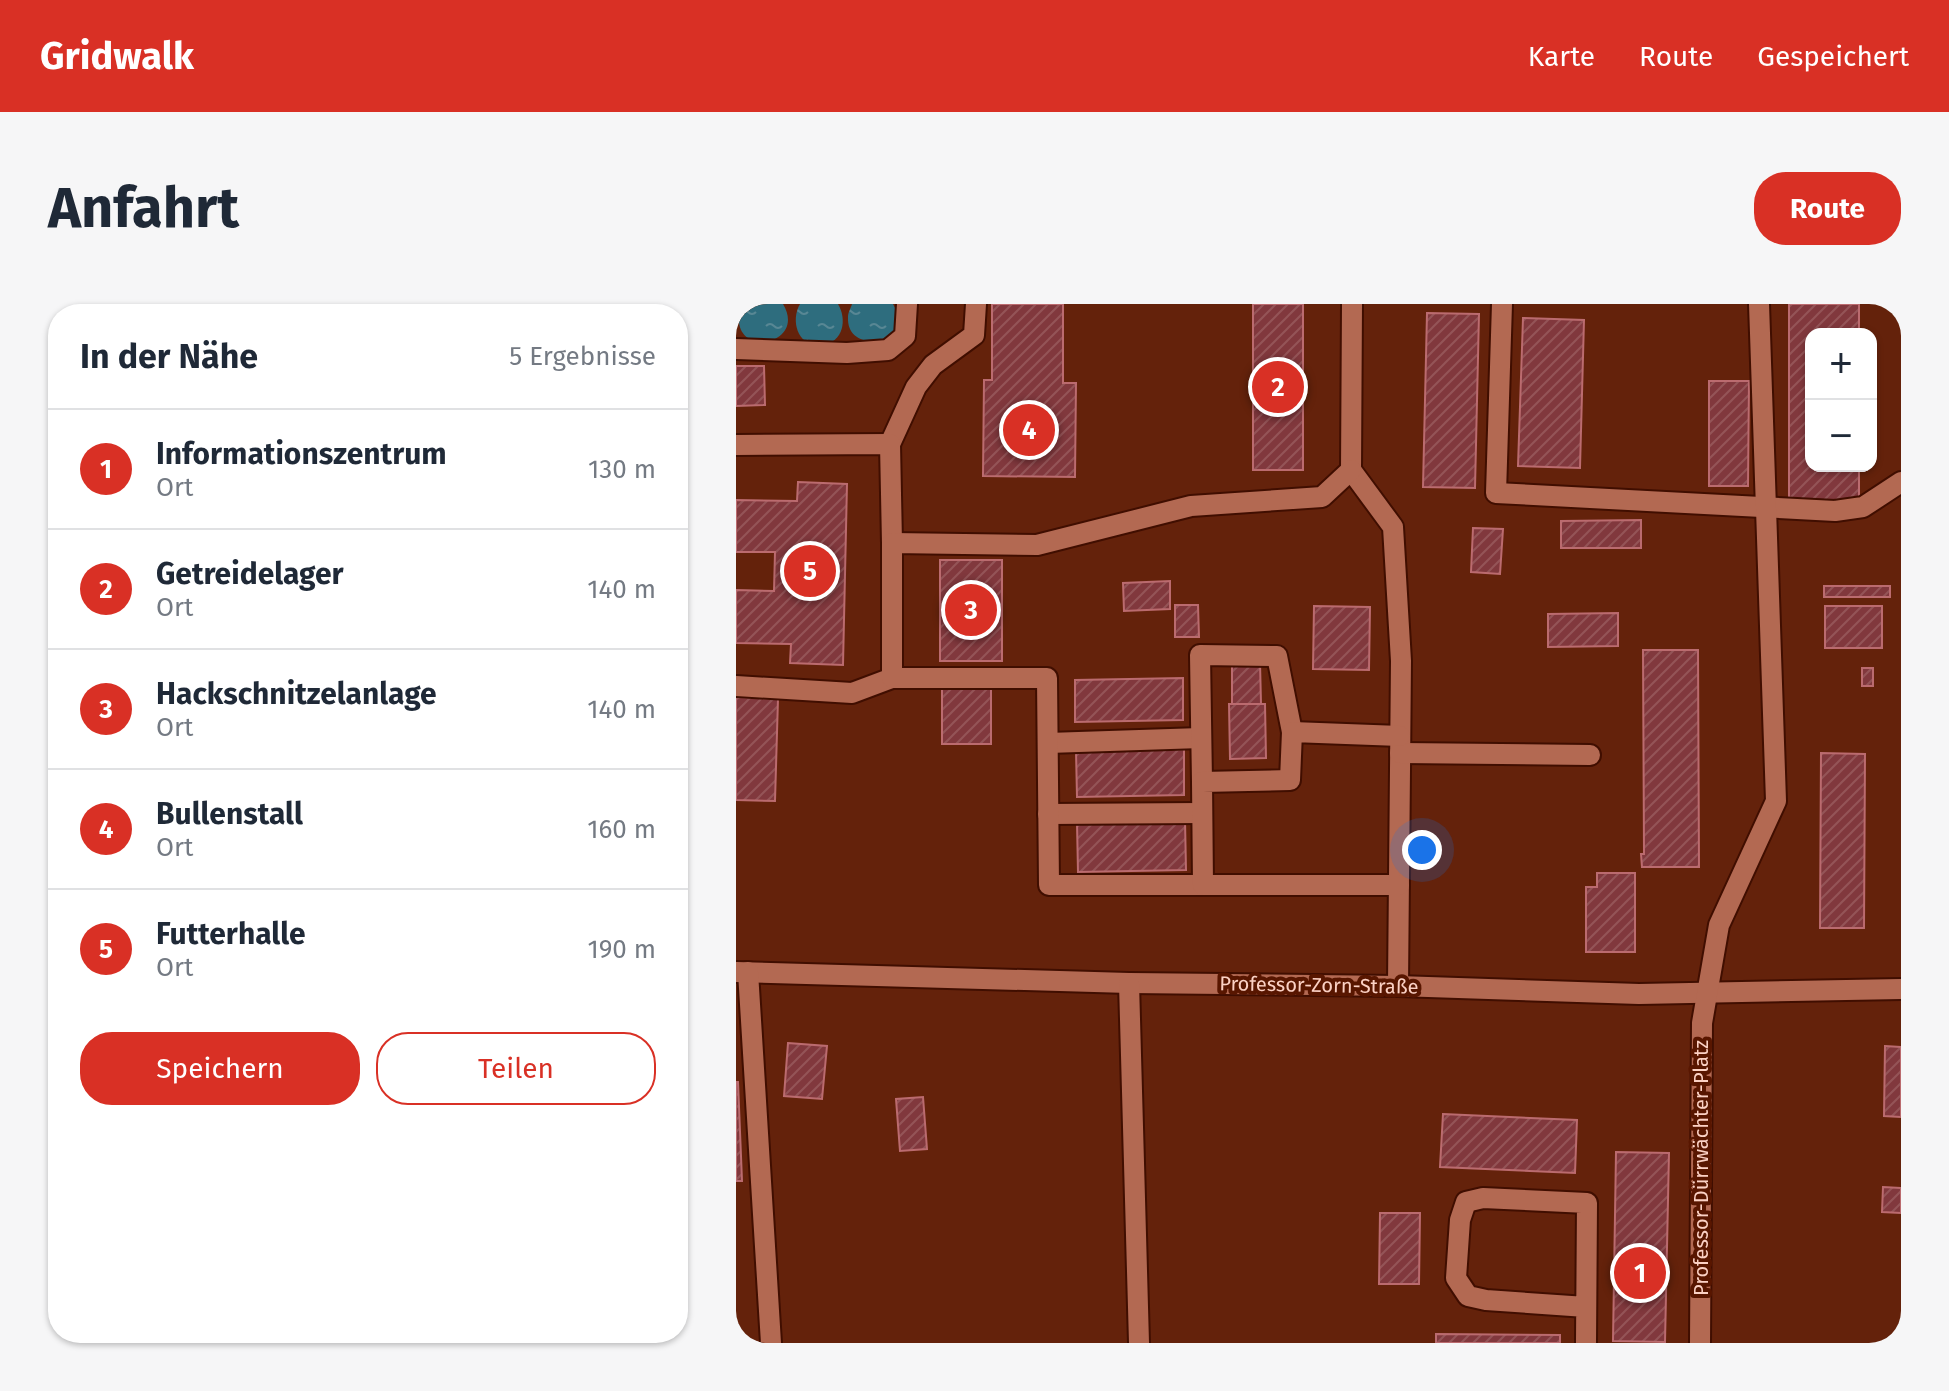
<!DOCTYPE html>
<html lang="de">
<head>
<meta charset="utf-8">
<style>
	:root { --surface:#fff; --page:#f6f6f7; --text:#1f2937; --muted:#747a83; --line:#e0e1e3; --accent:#d93025 }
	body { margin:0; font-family:"Fira Sans",sans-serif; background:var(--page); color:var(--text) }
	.controls { position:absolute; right:24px; top:24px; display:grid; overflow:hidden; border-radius:16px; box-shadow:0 2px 6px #0004 }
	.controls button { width:72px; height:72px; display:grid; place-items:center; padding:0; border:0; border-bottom:2px solid var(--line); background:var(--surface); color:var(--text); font:40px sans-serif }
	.you { position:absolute; left:686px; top:546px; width:28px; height:28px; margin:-20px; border:6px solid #fff; border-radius:50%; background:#1a73e8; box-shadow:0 0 0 12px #1a73e833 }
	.badge { display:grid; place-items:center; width:52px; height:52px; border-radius:50%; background:var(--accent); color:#fff; font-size:26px; font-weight:700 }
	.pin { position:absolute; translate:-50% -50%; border:4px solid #fff; box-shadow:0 2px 8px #0006 }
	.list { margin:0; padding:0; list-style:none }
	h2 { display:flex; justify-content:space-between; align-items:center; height:104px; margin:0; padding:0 32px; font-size:34px }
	h2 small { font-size:26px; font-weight:400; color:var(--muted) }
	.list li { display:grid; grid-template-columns:52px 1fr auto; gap:24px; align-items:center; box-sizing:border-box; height:120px; padding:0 32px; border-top:2px solid var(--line) }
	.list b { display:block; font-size:30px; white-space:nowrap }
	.list p { margin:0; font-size:26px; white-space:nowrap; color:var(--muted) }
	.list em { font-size:26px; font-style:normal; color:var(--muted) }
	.actions { display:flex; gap:16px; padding:24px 32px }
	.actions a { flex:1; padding:18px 0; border:2px solid var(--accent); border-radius:32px; text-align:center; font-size:28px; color:var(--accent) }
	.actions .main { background:var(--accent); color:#fff }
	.map { position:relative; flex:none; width:1165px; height:1039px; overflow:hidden; border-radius:32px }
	header { display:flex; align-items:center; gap:48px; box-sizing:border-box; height:112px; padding:0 40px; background:var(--accent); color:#fff }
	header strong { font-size:38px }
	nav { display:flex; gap:44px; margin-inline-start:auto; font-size:28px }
	.intro { display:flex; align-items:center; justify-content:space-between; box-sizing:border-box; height:192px; padding:0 48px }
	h1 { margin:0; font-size:56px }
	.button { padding:20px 36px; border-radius:32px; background:var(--accent); color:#fff; font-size:28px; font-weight:700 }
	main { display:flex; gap:48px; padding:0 48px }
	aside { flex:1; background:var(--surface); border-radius:32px; box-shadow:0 2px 6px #0004 }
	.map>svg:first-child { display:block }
	.water { fill:url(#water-ripples) }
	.building { fill:url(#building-hatch); stroke:#bb6b6f; stroke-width:2 }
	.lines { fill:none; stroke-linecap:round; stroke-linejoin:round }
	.minor-casing { stroke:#400e00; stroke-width:24 }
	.minor { stroke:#b36952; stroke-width:20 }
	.labels { text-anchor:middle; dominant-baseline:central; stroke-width:8; stroke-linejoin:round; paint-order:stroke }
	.street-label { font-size:20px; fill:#fbd1c4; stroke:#581600 }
</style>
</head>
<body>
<header>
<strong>Gridwalk</strong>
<nav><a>Karte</a><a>Route</a><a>Gespeichert</a></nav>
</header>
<div class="intro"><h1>Anfahrt</h1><a class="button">Route</a></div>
<main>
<aside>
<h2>In der Nähe<small>5 Ergebnisse</small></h2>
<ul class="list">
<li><span class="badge">1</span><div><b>Informationszentrum</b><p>Ort</p></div><em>130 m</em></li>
<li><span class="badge">2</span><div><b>Getreidelager</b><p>Ort</p></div><em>140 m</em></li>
<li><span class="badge">3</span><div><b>Hackschnitzelanlage</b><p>Ort</p></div><em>140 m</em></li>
<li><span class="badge">4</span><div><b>Bullenstall</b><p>Ort</p></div><em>160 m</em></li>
<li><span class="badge">5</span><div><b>Futterhalle</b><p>Ort</p></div><em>190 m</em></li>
</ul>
<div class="actions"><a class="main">Speichern</a><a>Teilen</a></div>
</aside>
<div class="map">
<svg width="1165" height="1039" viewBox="0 0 1165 1039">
	<defs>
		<pattern id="water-ripples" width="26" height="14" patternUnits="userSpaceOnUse" patternTransform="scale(2)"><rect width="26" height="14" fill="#2e6d7e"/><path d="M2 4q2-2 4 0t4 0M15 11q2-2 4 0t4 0" fill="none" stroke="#588794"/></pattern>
		<pattern id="building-hatch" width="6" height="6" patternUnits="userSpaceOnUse" patternTransform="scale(2)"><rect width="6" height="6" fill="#81383d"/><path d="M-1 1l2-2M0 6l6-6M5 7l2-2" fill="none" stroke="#945457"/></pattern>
	</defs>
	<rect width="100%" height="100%" fill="#64220b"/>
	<g class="water">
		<path d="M6 0H47C71 40 0 54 3 13 3 8 5 4 6 0Z"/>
		<path d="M64 0H102C111 15 108 38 86 41 62 44 54 17 64 0Z"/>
		<path d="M116 0H157C180 39 110 53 112 13 112 8 115 4 116 0Z"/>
	</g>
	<g class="building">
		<path d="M256 0H327V79H340L339 173 247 172 248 76H256Z"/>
		<rect x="517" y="0" width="50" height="166"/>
		<path d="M1053 0H1123V30H1075V162H1123V198H1053Z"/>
		<path d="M691 9 743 10 739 184 687 183Z"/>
		<path d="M787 14 848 16 844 164 782 162Z"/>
		<path d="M0 62H28L29 101 0 102Z"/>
		<path d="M973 77H1013L1012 182H973Z"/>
		<path d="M62 178 111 180 107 361 54 359 55 340 0 339V286L38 287 39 248H0V196L61 197Z"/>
		<path d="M905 216V244H825V217Z"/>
		<path d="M737 224 767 225 764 270 735 268Z"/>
		<rect x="204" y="256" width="62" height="101"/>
		<path d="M434 277V305L388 307 387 279Z"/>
		<rect x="1088" y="282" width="66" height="11"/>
		<path d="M439 301H462L463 333H439Z"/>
		<path d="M578 302 634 303 633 366 577 365Z"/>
		<rect x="1089" y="302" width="57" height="42"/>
		<path d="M882 309V342L812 343V310Z"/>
		<path d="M907 346H962L963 563H906L905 550H908Z"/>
		<path d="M496 358H524L525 400H496Z"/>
		<rect x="1126" y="364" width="11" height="18"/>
		<path d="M447 374V416L339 418V376Z"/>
		<rect x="206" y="383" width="49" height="57"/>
		<path d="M0 393 42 395 39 497 0 496Z"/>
		<path d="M493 400H529L530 454 494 455Z"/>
		<path d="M448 445V491L341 493 340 447Z"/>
		<path d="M1085 449 1129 450 1128 624H1084Z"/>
		<path d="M449 516 450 566 342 568 341 519Z"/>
		<path d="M861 569H899V648H850V583H861Z"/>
		<path d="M52 739 91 742 86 795 48 792Z"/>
		<path d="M1149 742 1165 743V813L1148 812Z"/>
		<path d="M0 778H2L6 877H0Z"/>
		<path d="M187 793 191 845 164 847 160 795Z"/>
		<path d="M707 810 841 816 839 869 704 863Z"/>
		<path d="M880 848 933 849 929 1038 877 1037Z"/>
		<path d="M1147 883 1165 884V909L1146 908Z"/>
		<path d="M644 909H684L683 980H643Z"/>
		<path d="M700 1030 824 1031V1039H700Z"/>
	</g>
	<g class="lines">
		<defs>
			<g id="minor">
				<path d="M616 0 615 166 657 223 665 357 662 682"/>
				<path d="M766 0 760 189 1099 207 1127 203 1165 178"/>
				<path d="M0 45 111 49 152 46 169 32 171 0"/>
				<path d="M154 140 180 83 197 61 238 31 240 0"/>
				<path d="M0 141 154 140 156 239"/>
				<path d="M0 382 116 389 156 374"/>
				<path d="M312 439 465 434"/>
				<path d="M664 449 854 451"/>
				<path d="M466 478 464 351 541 352 556 428"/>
				<path d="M312 510 466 509"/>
				<path d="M467 581H313L311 374H156V239L301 241 455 202 586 193 615 166"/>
				<path d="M663 581H467L466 478 554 476 556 428 664 432"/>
				<path d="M0 668 393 679 662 682 903 690 1165 685"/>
				<path d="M12 668 35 1039"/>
				<path d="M393 679 403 1039"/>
				<path d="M850 1003 750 996 732 992 720 974 724 916 730 898 747 894 851 899 850 1039"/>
				<path d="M964 1039 966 719 983 621 1040 497 1023 0"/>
			</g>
		</defs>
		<use href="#minor" class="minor-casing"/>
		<use href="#minor" class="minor"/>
	</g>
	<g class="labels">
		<g class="street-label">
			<text transform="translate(583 681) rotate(1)">Professor-Zorn-Straße</text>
			<text transform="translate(965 864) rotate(-90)">Professor-Dürrwächter-Platz</text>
		</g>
	</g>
</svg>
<div class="controls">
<button>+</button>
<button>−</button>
</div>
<div class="you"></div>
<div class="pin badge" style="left:904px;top:969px">1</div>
<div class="pin badge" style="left:542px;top:83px">2</div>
<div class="pin badge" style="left:235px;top:306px">3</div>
<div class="pin badge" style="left:293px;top:126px">4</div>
<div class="pin badge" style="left:74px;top:267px">5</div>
</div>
</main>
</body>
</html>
